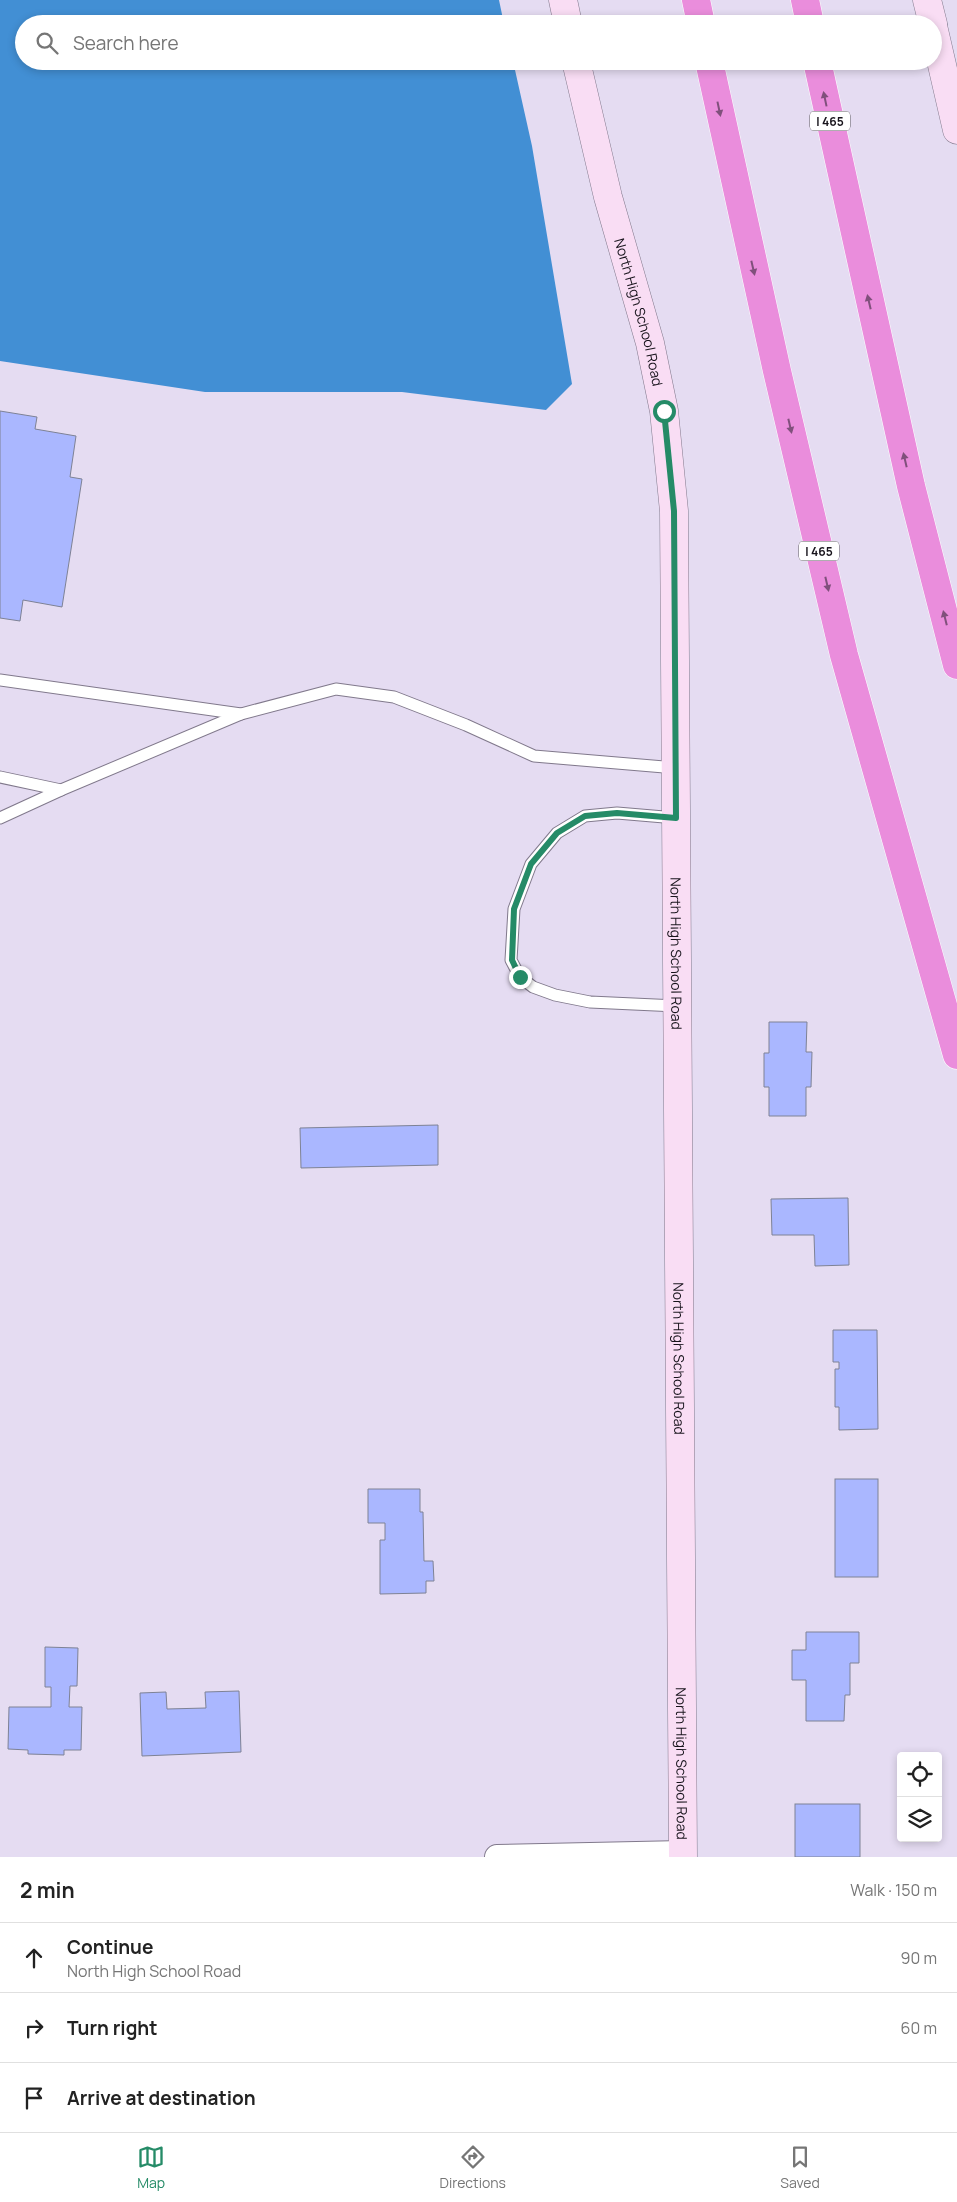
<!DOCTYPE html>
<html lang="en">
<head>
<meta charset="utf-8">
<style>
	:root { --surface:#fff; --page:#f6f6f6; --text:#222; --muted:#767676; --line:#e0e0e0; --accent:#258b67 }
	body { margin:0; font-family:Manrope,sans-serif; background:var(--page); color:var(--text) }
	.controls { position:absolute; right:15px; bottom:15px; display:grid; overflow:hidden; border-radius:5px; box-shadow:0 2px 8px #0003 }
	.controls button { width:45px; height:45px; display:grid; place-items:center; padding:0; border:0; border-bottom:1px solid var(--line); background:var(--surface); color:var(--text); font:25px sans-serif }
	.stop { position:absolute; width:15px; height:15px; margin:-11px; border:4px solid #258b67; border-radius:50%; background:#fff }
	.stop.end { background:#258b67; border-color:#fff; box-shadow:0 1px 5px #0008 }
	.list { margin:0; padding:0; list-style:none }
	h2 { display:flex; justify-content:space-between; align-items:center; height:65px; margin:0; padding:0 20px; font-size:21px }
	h2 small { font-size:16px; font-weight:400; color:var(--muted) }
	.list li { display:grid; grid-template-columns:32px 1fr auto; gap:15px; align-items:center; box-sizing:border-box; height:70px; padding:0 20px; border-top:1px solid var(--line) }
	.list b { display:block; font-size:19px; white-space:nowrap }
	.list p { margin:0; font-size:16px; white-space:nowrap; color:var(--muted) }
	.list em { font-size:16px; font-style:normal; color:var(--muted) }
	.icon { flex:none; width:28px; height:28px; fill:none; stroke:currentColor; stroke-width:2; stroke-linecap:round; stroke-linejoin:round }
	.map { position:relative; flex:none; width:957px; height:1857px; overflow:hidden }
	.search { position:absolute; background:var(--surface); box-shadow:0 2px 8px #0003; left:15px; right:15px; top:15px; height:55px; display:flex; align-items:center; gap:12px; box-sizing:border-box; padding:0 18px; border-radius:28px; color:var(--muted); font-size:19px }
	.sheet { height:275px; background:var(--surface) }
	nav { display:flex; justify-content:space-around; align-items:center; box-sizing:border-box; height:70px; border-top:1px solid var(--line); background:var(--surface); font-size:14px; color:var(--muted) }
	nav a { display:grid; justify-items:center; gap:2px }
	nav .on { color:var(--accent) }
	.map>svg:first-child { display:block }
	.water { fill:#428fd4 }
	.building { fill:#aab7ff; stroke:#7e8295 }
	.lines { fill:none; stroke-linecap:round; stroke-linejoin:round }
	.lane-casing { stroke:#81798c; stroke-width:13 }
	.street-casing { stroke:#81798c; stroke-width:26 }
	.secondary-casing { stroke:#81798c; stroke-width:29 }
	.highway-casing { stroke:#fff; stroke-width:29 }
	.lane { stroke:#fff; stroke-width:11 }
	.street { stroke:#fff; stroke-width:24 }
	.secondary { stroke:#f9ddf4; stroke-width:28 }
	.highway { stroke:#ea8ddc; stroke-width:28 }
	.oneway { fill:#80507c }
	.route { stroke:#258b67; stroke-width:6 }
	.labels { text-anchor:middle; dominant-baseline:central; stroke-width:4; stroke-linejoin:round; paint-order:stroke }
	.shield { fill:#fff; stroke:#5d5a5f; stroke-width:1 }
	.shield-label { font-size:12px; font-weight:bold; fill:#17131b }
	.street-label { font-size:14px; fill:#17131b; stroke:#fff }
</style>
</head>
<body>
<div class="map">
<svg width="957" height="1857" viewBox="0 0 957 1857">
	<rect width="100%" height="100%" fill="#e5dcf2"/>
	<path class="water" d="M0 0H499L504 24H24V61H513L532 146 572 384 546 410 402 392H205L0 361Z"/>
	<g class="building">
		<path d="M0 411 37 417 35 429 76 436 70 477 82 479 62 607 23 600 20 621 0 618Z"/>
		<path d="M769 1022H807L806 1052H812L811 1087H806V1116H769V1087H764V1053H769Z"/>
		<path d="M438 1125V1165L301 1168 300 1128Z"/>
		<path d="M848 1198 849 1265 815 1266 814 1235H772L771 1199Z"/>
		<path d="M833 1330H877L878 1429 839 1430V1407H835V1369H839V1362H833Z"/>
		<rect x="835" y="1479" width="43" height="98"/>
		<path d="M368 1489H420V1512H423L424 1561H433L434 1581H426V1593L380 1594V1540H385V1523H368Z"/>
		<path d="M806 1632H859V1663H850V1695H845L844 1721H806V1680H792V1650H806Z"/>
		<path d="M45 1647 78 1648 77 1686H70L69 1707H82L81 1750H64V1755L28 1754V1750L8 1749 9 1707H51V1687H45Z"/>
		<path d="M239 1691 241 1752 142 1756 140 1693 166 1692 167 1709 206 1708 205 1692Z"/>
		<rect x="795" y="1804" width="65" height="53"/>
	</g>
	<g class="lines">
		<defs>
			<g id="lane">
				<path d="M0 680 241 714 336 689 394 697 466 725 534 756 676 768"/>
				<path d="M0 777 61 790"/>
				<path d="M0 818 61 790 241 714"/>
				<path d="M676 818 617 813 585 816 557 833 531 864 514 909 511 960 520 977 533 987 555 995 590 1002 677 1006"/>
			</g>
			<path id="street" d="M497 1857 683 1853"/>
			<g id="secondary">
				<path d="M563 0 568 24"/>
				<path d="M927 0 933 24"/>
				<path d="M933 26 957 130"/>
				<path id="s1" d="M576 61 608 197 650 343 664 411 674 511 683 1857"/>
			</g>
			<g id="highway">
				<path d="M696 0 701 24"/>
				<path d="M805 0 810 24"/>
				<path d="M709 61 777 371 844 655 957 1055"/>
				<path d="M817 61 911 486 957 665"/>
			</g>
		</defs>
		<use href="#lane" class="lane-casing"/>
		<use href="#street" class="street-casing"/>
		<use href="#secondary" class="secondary-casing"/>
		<use href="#highway" class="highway-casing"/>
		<use href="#lane" class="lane"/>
		<use href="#street" class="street"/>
		<use href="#secondary" class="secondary"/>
		<use href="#highway" class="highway"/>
	</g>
	<defs><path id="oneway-solid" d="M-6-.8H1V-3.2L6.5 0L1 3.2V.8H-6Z" transform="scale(1.25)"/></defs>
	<g class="oneway">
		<use href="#oneway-solid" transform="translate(825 99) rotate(-102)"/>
		<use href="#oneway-solid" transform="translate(719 109) rotate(78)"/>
		<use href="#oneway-solid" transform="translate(753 268) rotate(77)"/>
		<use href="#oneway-solid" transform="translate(869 302) rotate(-103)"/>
		<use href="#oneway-solid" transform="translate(790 426) rotate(77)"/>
		<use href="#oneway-solid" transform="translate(905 460) rotate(-103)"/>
		<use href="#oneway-solid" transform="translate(827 584) rotate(77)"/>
		<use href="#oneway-solid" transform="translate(945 618) rotate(-104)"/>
	</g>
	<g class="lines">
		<path class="route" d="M520 977 512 960 514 909 531 864 557 833 585 816 617 813 676 818 674 511 664 411"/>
	</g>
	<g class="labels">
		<g class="shield">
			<rect x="810" y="111.5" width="40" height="19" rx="4"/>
			<rect x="799" y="541.5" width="40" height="19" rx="4"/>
		</g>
		<g class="shield-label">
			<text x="830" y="121">I 465</text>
			<text x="819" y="551">I 465</text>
		</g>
		<g class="street-label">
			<text stroke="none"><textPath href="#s1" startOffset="259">North High School Road</textPath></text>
			<text stroke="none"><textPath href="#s1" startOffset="904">North High School Road</textPath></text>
			<text stroke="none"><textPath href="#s1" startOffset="1309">North High School Road</textPath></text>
			<text stroke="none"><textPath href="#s1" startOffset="1714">North High School Road</textPath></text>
		</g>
	</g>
</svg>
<div class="controls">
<button><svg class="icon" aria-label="locate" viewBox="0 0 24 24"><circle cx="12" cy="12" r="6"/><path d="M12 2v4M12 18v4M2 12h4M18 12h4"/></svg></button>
<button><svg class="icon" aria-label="layers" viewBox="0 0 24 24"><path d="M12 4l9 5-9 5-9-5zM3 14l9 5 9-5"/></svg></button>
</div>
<div class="stop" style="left:664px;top:411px"></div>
<div class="stop end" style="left:520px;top:977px"></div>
<div class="search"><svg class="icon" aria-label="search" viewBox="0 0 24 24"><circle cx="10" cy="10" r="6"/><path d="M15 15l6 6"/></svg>Search here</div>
</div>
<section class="sheet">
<h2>2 min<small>Walk · 150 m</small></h2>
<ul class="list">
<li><svg class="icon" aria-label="ahead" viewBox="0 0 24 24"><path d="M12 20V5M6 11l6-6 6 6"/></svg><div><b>Continue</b><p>North High School Road</p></div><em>90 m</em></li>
<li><svg class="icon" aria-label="right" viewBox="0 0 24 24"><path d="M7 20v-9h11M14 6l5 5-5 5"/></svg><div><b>Turn right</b></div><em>60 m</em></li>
<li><svg class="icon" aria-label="arrive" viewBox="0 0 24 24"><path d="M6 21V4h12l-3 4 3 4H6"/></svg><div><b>Arrive at destination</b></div></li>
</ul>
</section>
<nav>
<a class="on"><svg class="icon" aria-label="map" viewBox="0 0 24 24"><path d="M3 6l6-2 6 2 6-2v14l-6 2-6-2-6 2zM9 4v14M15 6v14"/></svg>Map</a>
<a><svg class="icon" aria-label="directions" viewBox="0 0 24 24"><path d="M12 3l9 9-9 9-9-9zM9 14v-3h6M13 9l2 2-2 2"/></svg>Directions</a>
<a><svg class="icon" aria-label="saved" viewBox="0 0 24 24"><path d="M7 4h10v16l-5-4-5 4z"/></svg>Saved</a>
</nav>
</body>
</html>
